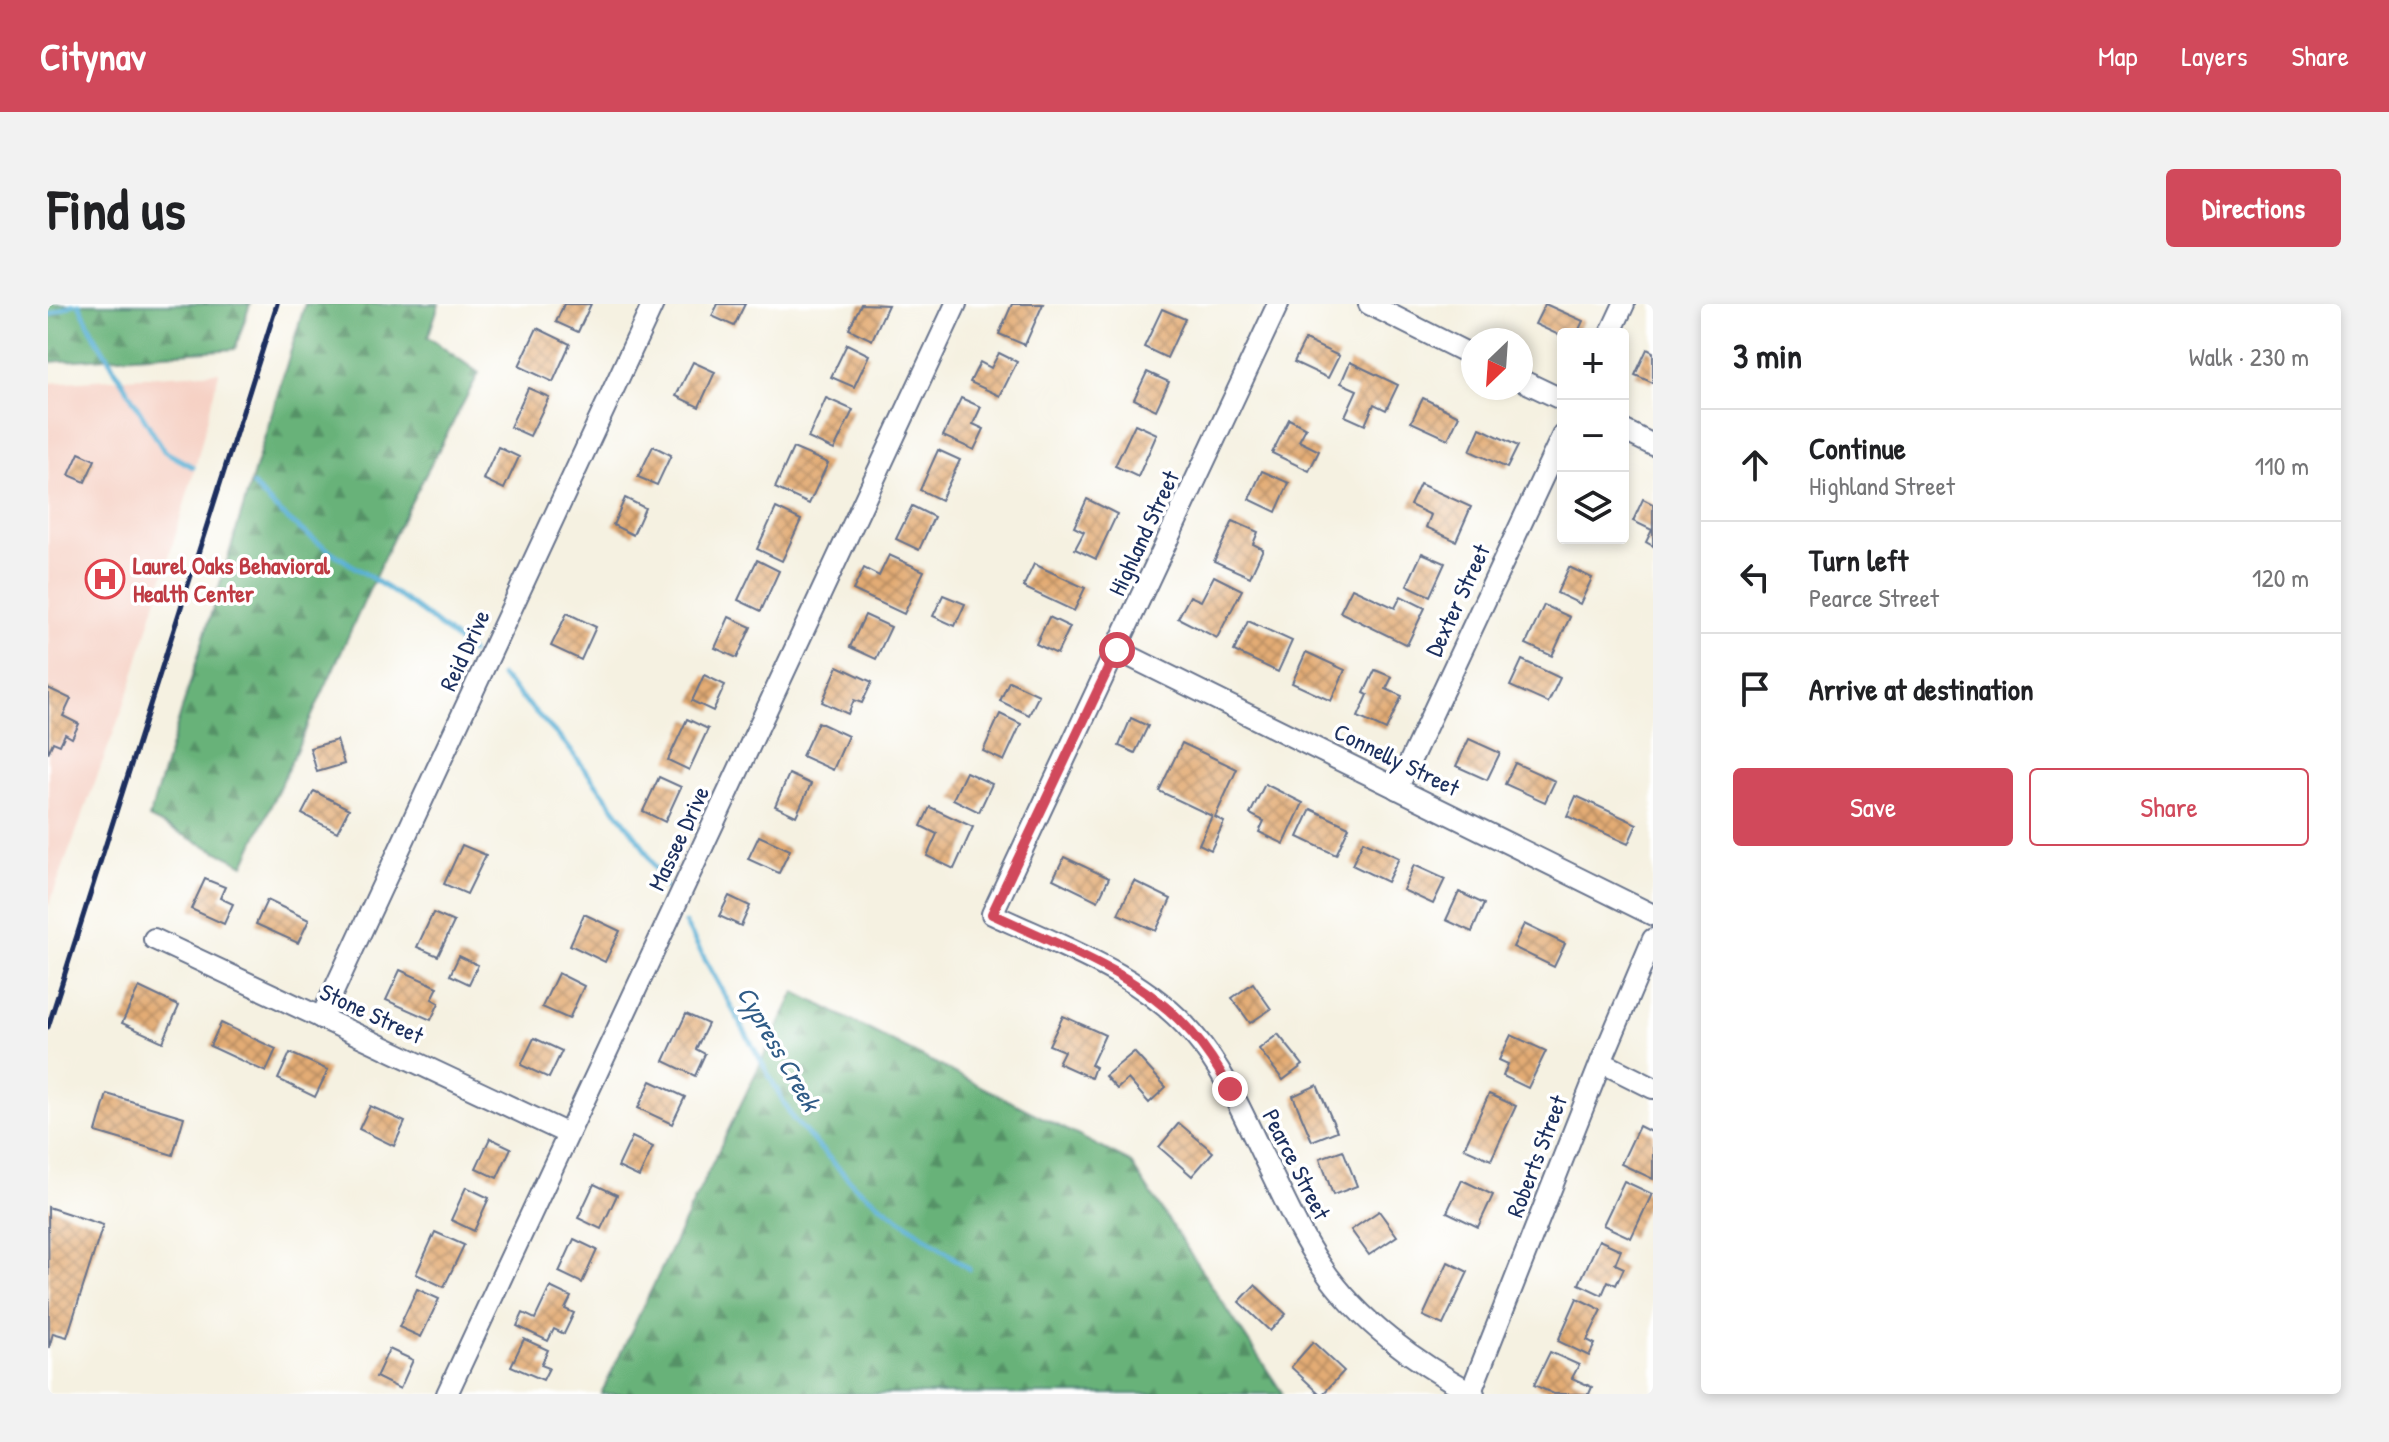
<!DOCTYPE html>
<html lang="en">
<head>
<meta charset="utf-8">
<style>
	:root { --surface:#fff; --page:#f2f2f2; --text:#202124; --muted:#757577; --line:#e0e0e0; --accent:#d1495b }
	body { margin:0; font-family:"Patrick Hand",sans-serif; background:var(--page); color:var(--text) }
	.controls { position:absolute; right:24px; top:24px; display:grid; overflow:hidden; border-radius:8px; box-shadow:0 4px 12px #0003 }
	.controls button { width:72px; height:72px; display:grid; place-items:center; padding:0; border:0; border-bottom:2px solid var(--line); background:var(--surface); color:var(--text); font:40px sans-serif }
	.compass { position:absolute; left:1413px; top:24px; width:72px; height:72px; border-radius:50%; background:var(--surface); box-shadow:0 4px 12px #0003; rotate:205deg }
	.stop { position:absolute; width:24px; height:24px; margin:-18px; border:6px solid #d1495b; border-radius:50%; background:#fff }
	.stop.end { background:#d1495b; border-color:#fff; box-shadow:0 2px 8px #0008 }
	.list { margin:0; padding:0; list-style:none }
	h2 { display:flex; justify-content:space-between; align-items:center; height:104px; margin:0; padding:0 32px; font-size:34px }
	h2 small { font-size:26px; font-weight:400; color:var(--muted) }
	.list li { display:grid; grid-template-columns:52px 1fr auto; gap:24px; align-items:center; box-sizing:border-box; height:112px; padding:0 32px; border-top:2px solid var(--line) }
	.list b { display:block; font-size:30px; white-space:nowrap }
	.list p { margin:0; font-size:26px; white-space:nowrap; color:var(--muted) }
	.list em { font-size:26px; font-style:normal; color:var(--muted) }
	.actions { display:flex; gap:16px; padding:24px 32px }
	.actions a { flex:1; padding:18px 0; border:2px solid var(--accent); border-radius:8px; text-align:center; font-size:28px; color:var(--accent) }
	.actions .main { background:var(--accent); color:#fff }
	.icon { flex:none; width:44px; height:44px; fill:none; stroke:currentColor; stroke-width:2; stroke-linecap:round; stroke-linejoin:round }
	.map { position:relative; flex:none; width:1605px; height:1090px; overflow:hidden; border-radius:8px }
	header { display:flex; align-items:center; gap:48px; box-sizing:border-box; height:112px; padding:0 40px; background:var(--accent); color:#fff }
	header strong { font-size:38px }
	nav { display:flex; gap:44px; margin-inline-start:auto; font-size:28px }
	.intro { display:flex; align-items:center; justify-content:space-between; box-sizing:border-box; height:192px; padding:0 48px }
	h1 { margin:0; font-size:56px }
	.button { padding:20px 36px; border-radius:8px; background:var(--accent); color:#fff; font-size:28px; font-weight:700 }
	main { display:flex; gap:48px; padding:0 48px }
	aside { flex:1; background:var(--surface); border-radius:8px; box-shadow:0 4px 12px #0003 }
	.map>svg:first-child { display:block }
	.built { fill:#f6d1c5 }
	.forest { fill:url(#forest-firs); stroke:#41706c; stroke-width:2 }
	.lines { fill:none; stroke-linecap:round; stroke-linejoin:round }
	.stream { stroke:#57afd4; stroke-width:5 }
	.building { fill:url(#building-cross-hatch) }
	.minor-casing { stroke:#67738c; stroke-width:24 }
	.minor { stroke:#fff; stroke-width:20 }
	.rail { stroke:#1b2f5e; stroke-width:5 }
	.route { stroke:#d1495b; stroke-width:10 }
	.labels { text-anchor:middle; dominant-baseline:central; stroke-width:7; stroke-linejoin:round; paint-order:stroke }
	.street-label { font-size:24px; fill:#1b2f5e; stroke:#fff }
	.health-label { font-size:24px; font-weight:bold; fill:#be3a42; stroke:#fff; text-anchor:start }
	.water-label { font-size:26px; font-style:italic; fill:#305c87; stroke:#fff }
</style>
</head>
<body>
<header>
<strong>Citynav</strong>
<nav><a>Map</a><a>Layers</a><a>Share</a></nav>
</header>
<div class="intro"><h1>Find us</h1><a class="button">Directions</a></div>
<main>
<div class="map">
<svg width="1605" height="1090" viewBox="0 0 1605 1090">
	<defs>
		<pattern id="forest-firs" width="22" height="20" patternUnits="userSpaceOnUse" patternTransform="scale(2)"><rect width="22" height="20" fill="#67b279"/><path d="M5 1l3.5 6h-7zM16 11l3.5 6h-7z" fill="#549166"/></pattern>
		<pattern id="building-cross-hatch" width="8" height="8" patternUnits="userSpaceOnUse" patternTransform="scale(2)"><rect width="8" height="8" fill="#e3ac74"/><path d="M0 0l8 8M0 8l8-8" fill="none" stroke="#b78c62"/></pattern>
	</defs>
	<rect width="100%" height="100%" fill="#fff"/>
	<filter id="ink" filterUnits="userSpaceOnUse"><feTurbulence type="fractalNoise" baseFrequency=".0125" numOctaves="2"/><feDisplacementMap in="SourceGraphic" scale="16" xChannelSelector="R" yChannelSelector="G"/><feConvolveMatrix kernelMatrix="1 2 1 2 8 2 1 2 1" color-interpolation-filters="sRGB"/></filter>
	<filter id="wash" filterUnits="userSpaceOnUse"><feTurbulence type="fractalNoise" baseFrequency=".006" numOctaves="4" result="noise"/><feDisplacementMap in="SourceGraphic" scale="32" xChannelSelector="R" yChannelSelector="G"/><feGaussianBlur stdDeviation="1.8" result="paint"/><feColorMatrix in="noise" values="0 0 0 0 0 0 0 0 0 0 0 0 0 0 0 0 0 1.4 0 .05"/><feComposite in="paint" operator="in"/></filter>
	<g filter="url(#wash)">
		<rect width="100%" height="100%" fill="#f5f1e1"/>
		<path class="built" d="M171 68 147 164 82 385 0 603V79Z"/>
		<g class="forest">
			<path d="M0 0H202L187 45 0 58Z"/>
			<path d="M257 0H391L380 33 431 69 349 225 196 561 101 514Z"/>
			<path d="M747 688 1082 858 1235 1090H553Z"/>
		</g>
		<g class="lines">
			<g class="stream">
				<path d="M31 0 45 29 116 147 145 163"/>
				<path d="M0 12 26 0"/>
				<path d="M205 181C249 232 307 261 361 299 383 314 403 332 424 349"/>
				<path d="M453 372 517 439 593 539 618 584"/>
				<path d="M637 619 745 815 808 883 921 965"/>
			</g>
		</g>
		<g id="blocks">
			<g class="building">
				<path d="M516 0H543L530 28 508 18Z"/>
				<path d="M670 0H697L686 22 664 12Z"/>
				<path d="M813 0 840 1 824 36 801 25Z"/>
				<path d="M964 0H995L977 41 951 30Z"/>
				<path d="M1497 0 1535 17 1529 30H1515V33L1487 20Z"/>
				<path d="M1114 5 1137 15 1119 54 1096 43Z"/>
				<path d="M489 24 522 40 505 78 471 62Z"/>
				<path d="M1257 36 1291 52 1280 74 1246 58Z"/>
				<path d="M799 40 821 51 806 83 783 73Z"/>
				<path d="M1599 45 1605 48V79L1587 71Z"/>
				<path d="M951 49 969 58 952 92 922 78 932 58 943 64Z"/>
				<path d="M645 58 667 68 651 103 628 92Z"/>
				<path d="M1302 58 1350 81 1338 106 1326 100 1317 121 1297 112 1309 86 1293 79Z"/>
				<path d="M1099 68 1121 78 1108 106 1086 95Z"/>
				<path d="M480 84 501 93 482 132 462 123Z"/>
				<path d="M778 94 805 106 786 146 760 134Z"/>
				<path d="M913 94 933 103 925 120 936 125 926 146 895 132Z"/>
				<path d="M1375 94 1411 112 1400 135 1363 118Z"/>
				<path d="M1241 115 1258 124 1251 137 1271 147 1261 167 1224 149Z"/>
				<path d="M1087 120 1109 130 1090 173 1067 162Z"/>
				<path d="M1432 124 1470 142 1459 164 1422 147Z"/>
				<path d="M605 142 623 151 609 181 590 173Z"/>
				<path d="M450 143 471 153 456 185 435 175Z"/>
				<path d="M745 144 780 159 761 200 727 184Z"/>
				<path d="M890 146 912 156 893 196 872 186Z"/>
				<path d="M31 149 47 156 37 178 21 171Z"/>
				<path d="M1214 167 1241 179 1228 208 1201 195Z"/>
				<path d="M1372 180 1423 203 1408 237 1378 223 1383 211 1362 201Z"/>
				<path d="M577 194 597 204 585 231 565 221Z"/>
				<path d="M1039 195 1069 210 1048 255 1027 245 1036 228 1026 223Z"/>
				<path d="M1595 195 1605 200V242L1598 238 1604 226 1585 217Z"/>
				<path d="M864 202 886 213 871 246 848 235Z"/>
				<path d="M728 204 753 216 734 257 709 245Z"/>
				<path d="M1185 217 1210 228 1205 240 1215 245 1202 273 1166 257Z"/>
				<path d="M1374 249 1397 259 1382 292 1359 281Z"/>
				<path d="M841 251 876 267 856 310 805 286 816 264 831 272Z"/>
				<path d="M709 256 731 267 713 307 690 296Z"/>
				<path d="M986 260 1037 284 1026 307 975 283Z"/>
				<path d="M1521 263 1544 274 1532 300 1509 289Z"/>
				<path d="M1166 272 1194 286 1169 334 1130 314 1142 292 1153 297Z"/>
				<path d="M1304 284 1347 304 1353 292 1377 304 1359 341 1292 308Z"/>
				<path d="M895 291 917 300 907 322 885 312Z"/>
				<path d="M1496 301 1522 313 1504 352 1478 340Z"/>
				<path d="M519 309 548 323 533 356 503 342Z"/>
				<path d="M817 311 843 323 828 355 802 343Z"/>
				<path d="M681 313 703 323 689 354 667 344Z"/>
				<path d="M1001 313 1022 323 1009 350 988 340Z"/>
				<path d="M1200 317 1244 337 1230 368 1186 347Z"/>
				<path d="M1258 348 1297 366 1283 397 1244 379Z"/>
				<path d="M1474 356 1512 374 1500 399 1462 382Z"/>
				<path d="M790 362 824 378 814 399 806 396 800 410 774 398Z"/>
				<path d="M1327 366 1344 373 1338 385 1354 392 1338 426 1310 413 1320 391 1316 389Z"/>
				<path d="M656 371 677 381 665 407 644 397Z"/>
				<path d="M961 377 991 391 981 411 952 397Z"/>
				<path d="M0 384 23 395 15 412 31 420 24 434 17 430 12 441 5 438 0 449Z"/>
				<path d="M952 410 973 420 956 457 935 447Z"/>
				<path d="M1083 414 1100 422 1087 449 1071 442Z"/>
				<path d="M639 415 660 425 641 466 620 456Z"/>
				<path d="M770 418 800 432 785 466 754 452Z"/>
				<path d="M1421 435 1452 449 1439 476 1408 462Z"/>
				<path d="M289 436 296 460 269 468 262 444Z"/>
				<path d="M1134 439 1189 465 1167 513 1176 518 1163 546 1151 540 1164 512 1111 487Z"/>
				<path d="M1467 459 1507 477 1497 498 1457 480Z"/>
				<path d="M918 468 944 480 931 508 905 495Z"/>
				<path d="M741 470 763 480 748 512 727 502Z"/>
				<path d="M611 473 633 483 617 518 595 507Z"/>
				<path d="M1217 480 1255 499 1236 540 1211 528 1216 517 1202 510Z"/>
				<path d="M266 487 301 505 289 528 254 510Z"/>
				<path d="M1528 492 1589 520 1580 540 1519 512Z"/>
				<path d="M882 503 925 523 906 565 879 552 889 530 873 522Z"/>
				<path d="M1263 505 1301 523 1288 551 1250 533Z"/>
				<path d="M711 532 742 546 731 569 700 555Z"/>
				<path d="M1315 537 1351 554 1339 578 1304 561Z"/>
				<path d="M414 541 438 551 419 590 396 580Z"/>
				<path d="M1016 553 1061 574 1050 597 1005 575Z"/>
				<path d="M1366 561 1397 575 1385 600 1355 586Z"/>
				<path d="M157 575 177 583 172 594 185 600 176 620 143 605Z"/>
				<path d="M1086 577 1123 595 1108 627 1070 610Z"/>
				<path d="M1411 588 1436 600 1424 628 1398 616Z"/>
				<path d="M681 592 702 602 693 622 671 612Z"/>
				<path d="M219 596 261 616 250 639 208 620Z"/>
				<path d="M385 609 406 618 390 652 369 643Z"/>
				<path d="M536 610 572 627 557 658 522 641Z"/>
				<path d="M1476 620 1517 640 1506 663 1465 643Z"/>
				<path d="M411 652 430 661 421 680 402 671Z"/>
				<path d="M352 666 390 683 384 695 391 699 383 716 338 696Z"/>
				<path d="M510 669 536 682 521 715 494 703Z"/>
				<path d="M1205 679 1223 705 1202 719 1184 694Z"/>
				<path d="M91 683 131 702 115 738 74 719Z"/>
				<path d="M638 710 660 720 648 745 657 750 647 772 616 757Z"/>
				<path d="M1015 712 1057 731 1043 761 1047 763 1043 774 1010 759 1016 747 1001 741Z"/>
				<path d="M173 719 228 745 218 768 162 742Z"/>
				<path d="M1230 730 1255 761 1235 776 1211 745Z"/>
				<path d="M1463 731 1498 747 1480 784 1455 772 1460 760 1451 756Z"/>
				<path d="M486 734 514 747 501 774 473 761Z"/>
				<path d="M1086 748 1118 783 1101 799 1080 775 1069 785 1057 772Z"/>
				<path d="M242 749 280 766 267 793 230 775Z"/>
				<path d="M603 777 637 793 624 820 590 804Z"/>
				<path d="M1269 781 1289 827 1264 837 1245 792Z"/>
				<path d="M59 790 136 813 125 851 48 828Z"/>
				<path d="M1441 790 1468 802 1443 856 1416 844Z"/>
				<path d="M322 802 357 818 346 842 311 825Z"/>
				<path d="M1131 819 1165 848 1144 872 1111 843Z"/>
				<path d="M1591 822 1605 829V875L1573 860Z"/>
				<path d="M584 833 605 843 591 873 570 863Z"/>
				<path d="M442 834 463 844 449 874 428 864Z"/>
				<path d="M1295 846 1309 882 1285 891 1272 854Z"/>
				<path d="M1414 876 1445 891 1430 923 1399 908Z"/>
				<path d="M1576 877 1604 890 1583 934 1555 921Z"/>
				<path d="M546 880 569 891 553 925 530 914Z"/>
				<path d="M418 883 441 894 426 927 403 916Z"/>
				<path d="M0 903 55 921 19 1033 5 1029 1 1044Z"/>
				<path d="M1331 907 1349 932 1321 951 1303 926Z"/>
				<path d="M387 928 416 941 396 983 368 970Z"/>
				<path d="M526 935 549 946 534 979 511 968Z"/>
				<path d="M1551 936 1573 946 1567 960 1576 964 1568 981 1560 977 1554 991 1531 980Z"/>
				<path d="M1400 958 1420 968 1395 1021 1375 1012Z"/>
				<path d="M1207 981 1238 1010 1222 1027 1191 998Z"/>
				<path d="M502 983 523 993 517 1005 526 1009 516 1030 506 1025 500 1037 469 1022 475 1009 487 1015Z"/>
				<path d="M369 985 391 995 373 1033 351 1023Z"/>
				<path d="M1529 994 1554 1006 1539 1036 1547 1040 1541 1052 1510 1037Z"/>
				<path d="M476 1035 500 1046 493 1061 501 1064 495 1076 463 1062Z"/>
				<path d="M1265 1038 1296 1067 1275 1090H1272L1243 1063Z"/>
				<path d="M341 1045 365 1056 352 1085 328 1073Z"/>
				<path d="M1502 1048 1531 1061 1524 1074 1544 1083 1541 1090H1506L1486 1081Z"/>
			</g>
		</g>
	</g>
	<g filter="url(#ink)">
		<use href="#blocks" fill-opacity="0" stroke="#67738c" stroke-width="2"/>
		<g class="lines">
			<defs>
				<g id="minor">
					<path d="M1230 0 944 610C1014 643 1094 670 1145 730 1177 767 1196 813 1217 856 1235 892 1251 930 1274 963 1311 1018 1368 1058 1426 1090"/>
					<path d="M1321 0 1425 52"/>
					<path d="M1562 30 1576 0"/>
					<path d="M1473 76 1515 96"/>
					<path d="M1575 126 1605 141"/>
					<path d="M1069 346 1605 611"/>
					<path d="M1349 485 1515 130"/>
					<path d="M106 635 520 830"/>
					<path d="M273 714 605 0"/>
					<path d="M1553 758 1605 784"/>
					<path d="M399 1090 908 0"/>
					<path d="M1422 1090 1553 758 1605 635"/>
				</g>
			</defs>
			<use href="#minor" class="minor-casing"/>
			<use href="#minor" class="minor"/>
			<path class="rail" d="M0 723 229 0"/>
		</g>
	</g>
	<g class="lines" filter="url(#ink)">
		<path class="route" d="M1069 346 944 610C1014 643 1092 670 1144 729 1159 746 1171 765 1182 785"/>
	</g>
	<defs>
		<symbol id="hospital-ring" viewBox="-11 -11 22 22"><circle r="9.5" fill="#fff" stroke="#e0444e" stroke-width="1.5"/><path d="M-5-5h3v3.5h4V-5h3V5h-3V1.5h-4V5h-3Z" fill="#e0444e"/></symbol>
	</defs>
	<g fill-rule="evenodd">
		<use href="#hospital-ring" x="35" y="253" width="44" height="44"/>
	</g>
	<g class="labels">
		<g class="street-label">
			<text transform="translate(1095 229) rotate(-65)">Highland Street</text>
			<text transform="translate(1409 296) rotate(-65)">Dexter Street</text>
			<text transform="translate(416 346) rotate(-65)">Reid Drive</text>
			<text transform="translate(1349 455) rotate(26)">Connelly Street</text>
			<text transform="translate(630 534) rotate(-65)">Massee Drive</text>
			<text transform="translate(324 709) rotate(25)">Stone Street</text>
			<text transform="translate(1488 852) rotate(-69)">Roberts Street</text>
			<text transform="translate(1249 860) rotate(63)">Pearce Street</text>
		</g>
		<g class="health-label">
			<text x="85" y="261">Laurel Oaks Behavioral<tspan x="85" dy="28">Health Center</tspan></text>
		</g>
		<g class="water-label">
			<text transform="translate(731 744) rotate(60)">Cypress Creek</text>
		</g>
	</g>
</svg>
<div class="controls">
<button>+</button>
<button>−</button>
<button><svg class="icon" aria-label="layers" viewBox="0 0 24 24"><path d="M12 4l9 5-9 5-9-5zM3 14l9 5 9-5"/></svg></button>
</div>
<svg class="compass" viewBox="-18 -18 36 36"><path d="M0-13l5 13h-10z" fill="#e53935"/><path d="M0 13l5-13h-10z" fill="#757577"/></svg>
<div class="stop" style="left:1069px;top:346px"></div>
<div class="stop end" style="left:1182px;top:785px"></div>
</div>
<aside>
<h2>3 min<small>Walk · 230 m</small></h2>
<ul class="list">
<li><svg class="icon" aria-label="ahead" viewBox="0 0 24 24"><path d="M12 20V5M6 11l6-6 6 6"/></svg><div><b>Continue</b><p>Highland Street</p></div><em>110 m</em></li>
<li><svg class="icon" aria-label="left" viewBox="0 0 24 24"><path d="M17 20v-9H6M10 6l-5 5 5 5"/></svg><div><b>Turn left</b><p>Pearce Street</p></div><em>120 m</em></li>
<li><svg class="icon" aria-label="arrive" viewBox="0 0 24 24"><path d="M6 21V4h12l-3 4 3 4H6"/></svg><div><b>Arrive at destination</b></div></li>
</ul>
<div class="actions"><a class="main">Save</a><a>Share</a></div>
</aside>
</main>
</body>
</html>
